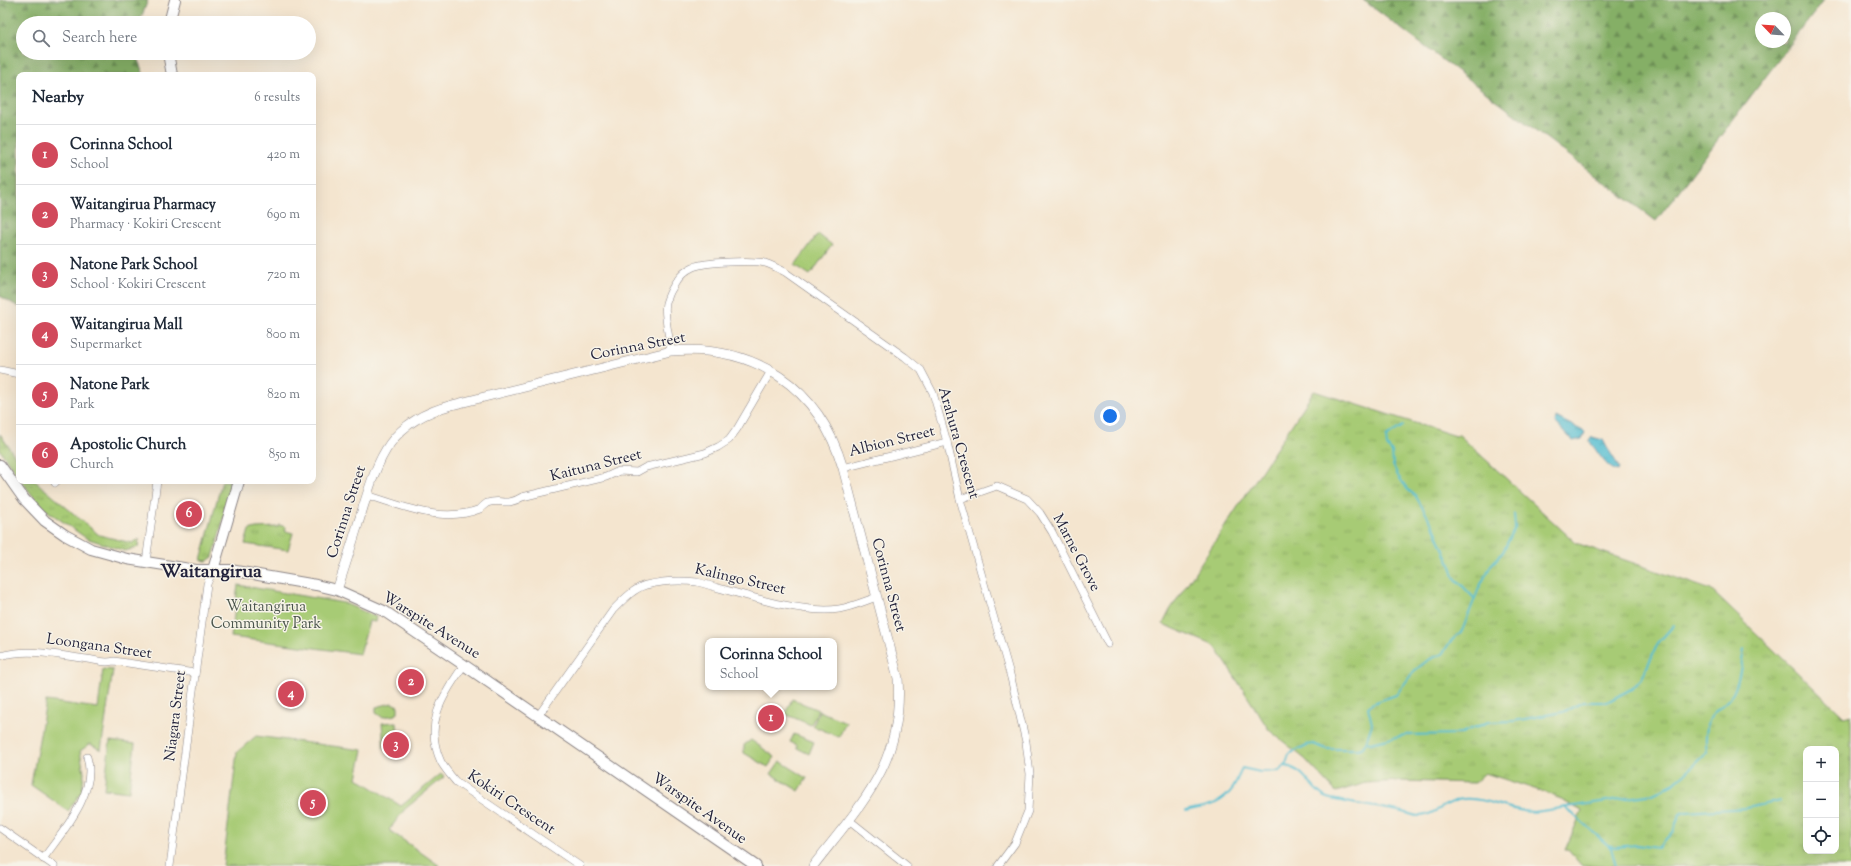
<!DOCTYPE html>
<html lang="en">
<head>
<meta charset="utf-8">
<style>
	:root { --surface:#fff; --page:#f2f2f3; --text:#1f2937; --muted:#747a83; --line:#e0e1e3; --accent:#d1495b }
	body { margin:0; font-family:"Sorts Mill Goudy",serif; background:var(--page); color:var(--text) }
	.controls { position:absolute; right:12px; bottom:12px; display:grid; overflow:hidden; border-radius:8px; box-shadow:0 4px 16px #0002 }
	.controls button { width:36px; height:36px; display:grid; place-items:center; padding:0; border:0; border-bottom:1px solid var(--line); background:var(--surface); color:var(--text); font:20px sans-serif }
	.compass { position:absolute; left:1755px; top:12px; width:36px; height:36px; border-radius:50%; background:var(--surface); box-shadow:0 4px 16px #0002; rotate:295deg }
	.you { position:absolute; left:1110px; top:416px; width:14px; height:14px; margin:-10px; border:3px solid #fff; border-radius:50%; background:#1a73e8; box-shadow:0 0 0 6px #1a73e833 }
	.badge { display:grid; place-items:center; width:26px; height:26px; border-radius:50%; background:var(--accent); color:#fff; font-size:13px; font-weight:700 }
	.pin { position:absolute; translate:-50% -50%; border:2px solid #fff; box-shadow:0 1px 4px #0006 }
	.popup { position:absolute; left:705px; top:638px; width:132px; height:52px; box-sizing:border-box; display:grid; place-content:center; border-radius:8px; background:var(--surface); filter:drop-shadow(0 1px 3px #0005); font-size:13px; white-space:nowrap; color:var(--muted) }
	.popup b { font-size:15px; color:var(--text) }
	.popup::after { content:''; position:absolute; left:50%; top:100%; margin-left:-8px; border:8px solid transparent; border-top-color:var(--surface) }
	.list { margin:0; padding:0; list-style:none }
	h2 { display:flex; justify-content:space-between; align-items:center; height:52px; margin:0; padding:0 16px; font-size:17px }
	h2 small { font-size:13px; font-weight:400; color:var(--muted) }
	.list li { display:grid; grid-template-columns:26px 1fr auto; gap:12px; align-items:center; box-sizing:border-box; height:60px; padding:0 16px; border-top:1px solid var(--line) }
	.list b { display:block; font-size:15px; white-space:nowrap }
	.list p { margin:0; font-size:13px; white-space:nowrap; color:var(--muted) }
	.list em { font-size:13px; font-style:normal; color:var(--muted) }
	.icon { flex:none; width:22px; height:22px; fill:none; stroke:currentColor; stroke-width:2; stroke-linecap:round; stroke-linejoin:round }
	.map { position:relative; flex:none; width:1851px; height:866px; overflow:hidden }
	.search { position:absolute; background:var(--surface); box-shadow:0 4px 16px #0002; left:16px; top:16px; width:300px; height:44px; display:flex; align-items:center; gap:10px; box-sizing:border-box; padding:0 14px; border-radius:22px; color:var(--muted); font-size:15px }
	.panel { position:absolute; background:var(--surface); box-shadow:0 4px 16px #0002; left:16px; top:72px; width:300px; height:412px; border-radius:8px }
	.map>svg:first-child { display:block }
	.grass { fill:url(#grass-tufts); stroke:#647658; fill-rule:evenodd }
	.forest { fill:url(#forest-firs); stroke:#546850; fill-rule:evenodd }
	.park { fill:#a7cb75; stroke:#647658 }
	.water { fill:url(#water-ripples); stroke:#3c7086 }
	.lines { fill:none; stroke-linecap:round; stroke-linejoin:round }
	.stream { stroke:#55bed1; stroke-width:2 }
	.minor-casing { stroke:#8b8485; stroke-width:8 }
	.tertiary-casing { stroke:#8b8485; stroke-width:10 }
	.secondary-casing { stroke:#8b8485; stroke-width:12 }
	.minor { stroke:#fff; stroke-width:7 }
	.tertiary { stroke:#fff; stroke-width:9 }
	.secondary { stroke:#fff; stroke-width:10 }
	.labels { text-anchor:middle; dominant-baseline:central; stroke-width:3; stroke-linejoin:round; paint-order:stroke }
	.street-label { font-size:15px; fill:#22223b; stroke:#f7f3e8 }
	.park-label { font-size:15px; fill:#4a554c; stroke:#f7f3e8 }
	.district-label { font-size:19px; font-weight:bold; fill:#22223b; stroke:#f7f3e8 }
</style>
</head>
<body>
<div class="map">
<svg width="1851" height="866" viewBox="0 0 1851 866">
	<defs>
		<pattern id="grass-tufts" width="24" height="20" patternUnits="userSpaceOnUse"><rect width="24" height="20" fill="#a7cb75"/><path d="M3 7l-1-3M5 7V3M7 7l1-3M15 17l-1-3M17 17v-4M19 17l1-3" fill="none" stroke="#8fae66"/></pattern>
		<pattern id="forest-firs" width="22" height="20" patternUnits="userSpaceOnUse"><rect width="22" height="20" fill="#85af66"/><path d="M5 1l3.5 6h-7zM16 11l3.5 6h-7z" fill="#6c8e55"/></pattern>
		<pattern id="water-ripples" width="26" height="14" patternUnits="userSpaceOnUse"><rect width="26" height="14" fill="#55bed1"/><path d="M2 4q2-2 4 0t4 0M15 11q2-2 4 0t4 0" fill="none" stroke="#469aab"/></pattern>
	</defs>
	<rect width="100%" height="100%" fill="#f7f3e8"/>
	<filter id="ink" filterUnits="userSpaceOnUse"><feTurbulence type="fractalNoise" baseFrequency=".025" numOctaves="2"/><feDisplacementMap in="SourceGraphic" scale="8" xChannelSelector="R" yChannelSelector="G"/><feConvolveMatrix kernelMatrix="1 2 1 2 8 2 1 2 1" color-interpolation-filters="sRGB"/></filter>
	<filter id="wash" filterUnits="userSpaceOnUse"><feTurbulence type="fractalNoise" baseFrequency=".012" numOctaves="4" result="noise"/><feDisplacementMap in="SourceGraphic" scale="16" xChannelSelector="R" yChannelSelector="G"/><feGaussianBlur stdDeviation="0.9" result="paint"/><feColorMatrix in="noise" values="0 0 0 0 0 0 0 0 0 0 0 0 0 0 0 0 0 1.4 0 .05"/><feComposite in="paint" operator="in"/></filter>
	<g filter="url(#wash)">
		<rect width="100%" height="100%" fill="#f4e5cf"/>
		<g class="grass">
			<path d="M1314 391 1456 436 1458 434 1576 543 1711 590 1844 717 1851 715V866H1582L1568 850H1565L1582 811 1550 794 1485 773 1474 783 1399 781 1366 783 1336 792 1305 759 1269 730 1215 646 1163 624 1170 610ZM1806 749H1836V851H1806Z"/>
			<path d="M0 434 19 462V478L0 450Z"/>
			<path d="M21 481H35L99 535 132 543 139 539 138 547 125 551 86 538 42 507Z"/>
			<path d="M222 481H234L213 557 207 561 201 560Z"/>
			<path d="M279 525 286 527 285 531 293 533 288 550 245 544 249 530 256 528 278 527Z"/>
		</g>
		<g class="forest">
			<path d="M0 0H148L139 23H23V53H135L144 75H19V307L0 296Z"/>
			<path d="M1363 0H1824L1656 221ZM1761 18H1785V42H1761Z"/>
		</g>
		<g class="park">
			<path d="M818 234 832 245 810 275 795 265Z"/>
			<path d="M238 585 344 603 376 617 375 622 369 621 360 654 231 637Z"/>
			<path d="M103 669 113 670 101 750 90 744 80 751 84 773 82 791 68 811 31 785 46 701 98 708Z"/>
			<path d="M792 699 818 710 811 725 785 714Z"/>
			<path d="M392 703 398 706V712L396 715 382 717 376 713V707Z"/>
			<path d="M819 711 846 722 839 737 813 726Z"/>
			<path d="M397 722 398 747 384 748 382 723Z"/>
			<path d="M794 734 814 742 809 754 797 748V745L790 742Z"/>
			<path d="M256 736 363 750 357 778 401 806 441 774 444 777 405 809 389 830 440 866H223L237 752Z"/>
			<path d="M751 740 775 757 768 767 744 753V745Z"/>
			<path d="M110 741 135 744 129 792 104 789Z"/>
			<path d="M780 761 807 778 799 791 771 774Z"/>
		</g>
		<g class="water">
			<path d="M1556 417 1585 432 1582 439 1573 441 1555 422Z"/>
			<path d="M1592 437 1603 440C1608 451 1615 458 1619 468L1618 471C1605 468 1598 451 1589 441Z"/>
		</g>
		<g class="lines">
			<g class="stream">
				<path d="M1403 426 1386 437 1387 446 1392 452 1393 465 1398 476 1408 490 1415 495 1434 527 1452 569 1454 577 1474 598"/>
				<path d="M1366 742 1372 724 1368 707 1373 703 1396 695 1414 671 1428 660 1442 654 1451 641 1462 631 1479 588 1491 565 1503 552 1515 527 1514 514"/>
				<path d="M1285 766C1306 769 1310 790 1327 798 1352 804 1378 807 1403 812 1409 813 1415 817 1421 816 1436 815 1447 800 1463 799 1488 797 1509 812 1535 812L1653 794 1675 783 1707 752C1705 740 1705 722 1714 713 1720 706 1729 701 1733 693 1740 680 1741 664 1744 650"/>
				<path d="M1565 807 1611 848 1616 866"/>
				<path d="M1186 811C1205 806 1221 806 1233 788 1237 782 1238 775 1242 768L1260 772 1280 771 1286 764 1289 754 1307 745 1313 744 1327 749H1359L1363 747 1366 742 1371 743 1405 735 1459 734 1488 722 1514 721 1563 712 1583 702H1607L1633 688 1642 678 1658 643 1674 625"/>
				<path d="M1608 845 1614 847 1637 845 1658 848 1673 831 1680 814 1685 812 1747 808 1780 801"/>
			</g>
		</g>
	</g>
	<g filter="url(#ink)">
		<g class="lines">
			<defs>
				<g id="minor">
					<path d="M671 351C670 339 663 314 666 303 670 290 679 273 693 267 704 262 753 260 765 263 772 265 779 269 785 272L905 357 921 370 933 393 947 442 960 499 1011 678 1026 742 1030 774 1028 811 1015 843 998 866"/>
					<path d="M0 370 19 374"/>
					<path d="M843 468 947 442"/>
					<path d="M55 483 57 481"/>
					<path d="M367 495C403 506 442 524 480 509 482 507 484 505 487 503 501 498 506 507 522 497L606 477 619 471 637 472 646 467 705 453 718 447 729 440 737 429 771 371"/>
					<path d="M960 499 997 486 1027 499 1040 513 1052 532 1108 644"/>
					<path d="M146 562 157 481"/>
					<path d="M0 656C28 648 58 655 87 659 96 660 104 664 114 661L195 673"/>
					<path d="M464 665C443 696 423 723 441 762 445 769 451 776 456 782L580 866"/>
					<path d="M538 716 613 610C622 601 634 588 646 585 662 581 681 580 697 582 735 592 802 615 839 609 852 607 865 601 877 597"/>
					<path d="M849 820 907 866"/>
					<path d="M0 828 54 866"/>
					<path d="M43 859C62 832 98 793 87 757"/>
					<path d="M170 866 207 584 213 570"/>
				</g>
				<path id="tertiary" d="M337 590C346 564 354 537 362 511 379 456 390 421 452 405L671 351C755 344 819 387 843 468L898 678C904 763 862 803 813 866"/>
				<g id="secondary">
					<path d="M169 23 175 0"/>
					<path d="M168 53 172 75"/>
					<path d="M0 465 24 499 45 521 65 535 91 549 127 559 196 570H230L316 585 337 590 384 611 464 665 756 866"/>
					<path d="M213 570 239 481"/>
				</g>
			</defs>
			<use href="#minor" class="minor-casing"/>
			<use href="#tertiary" class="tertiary-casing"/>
			<use href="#secondary" class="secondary-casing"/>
			<use href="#minor" class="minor"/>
			<use href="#tertiary" class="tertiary"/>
			<use href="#secondary" class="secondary"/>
		</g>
	</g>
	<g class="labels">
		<g class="street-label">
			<text transform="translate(638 347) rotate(-11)">Corinna Street</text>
			<text transform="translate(892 442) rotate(-14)">Albion Street</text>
			<text transform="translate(958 443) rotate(74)">Arahura Crescent</text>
			<text transform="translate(596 466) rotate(-14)">Kaituna Street</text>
			<text transform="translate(347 512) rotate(-72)">Corinna Street</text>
			<text transform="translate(1076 553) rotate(62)">Marne Grove</text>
			<text transform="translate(740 580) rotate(13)">Kalingo Street</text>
			<text transform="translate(888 585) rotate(75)">Corinna Street</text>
			<text transform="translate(431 626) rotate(32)">Warspite Avenue</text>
			<text transform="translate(99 647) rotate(8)">Loongana Street</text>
			<text transform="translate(176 716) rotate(-83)">Niagara Street</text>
			<text transform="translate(511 803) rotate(34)">Kokiri Crescent</text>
			<text transform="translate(699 809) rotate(35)">Warspite Avenue</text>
		</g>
		<g class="park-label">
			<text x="266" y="607">Waitangirua<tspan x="266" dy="17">Community Park</tspan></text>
		</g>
		<g class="district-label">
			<text x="211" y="572">Waitangirua</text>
		</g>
	</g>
</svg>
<div class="controls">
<button>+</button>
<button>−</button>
<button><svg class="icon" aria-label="locate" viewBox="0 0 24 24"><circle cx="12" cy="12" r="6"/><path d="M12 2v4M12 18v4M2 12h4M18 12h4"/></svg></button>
</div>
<svg class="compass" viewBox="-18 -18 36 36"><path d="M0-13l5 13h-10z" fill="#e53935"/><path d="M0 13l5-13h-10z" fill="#747a83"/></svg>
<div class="you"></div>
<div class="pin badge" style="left:771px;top:718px">1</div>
<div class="popup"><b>Corinna School</b>School</div>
<div class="pin badge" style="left:411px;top:682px">2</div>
<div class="pin badge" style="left:396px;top:745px">3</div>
<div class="pin badge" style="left:291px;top:694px">4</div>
<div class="pin badge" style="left:313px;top:803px">5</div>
<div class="pin badge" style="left:189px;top:514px">6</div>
<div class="search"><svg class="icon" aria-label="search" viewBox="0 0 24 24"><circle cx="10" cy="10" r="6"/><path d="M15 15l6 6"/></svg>Search here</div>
<section class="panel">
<h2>Nearby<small>6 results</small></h2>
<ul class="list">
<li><span class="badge">1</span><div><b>Corinna School</b><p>School</p></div><em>420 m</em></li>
<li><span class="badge">2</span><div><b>Waitangirua Pharmacy</b><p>Pharmacy · Kokiri Crescent</p></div><em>690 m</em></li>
<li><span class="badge">3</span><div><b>Natone Park School</b><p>School · Kokiri Crescent</p></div><em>720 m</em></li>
<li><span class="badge">4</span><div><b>Waitangirua Mall</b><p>Supermarket</p></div><em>800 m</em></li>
<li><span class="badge">5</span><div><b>Natone Park</b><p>Park</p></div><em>820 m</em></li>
<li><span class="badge">6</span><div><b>Apostolic Church</b><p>Church</p></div><em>850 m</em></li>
</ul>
</section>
</div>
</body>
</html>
